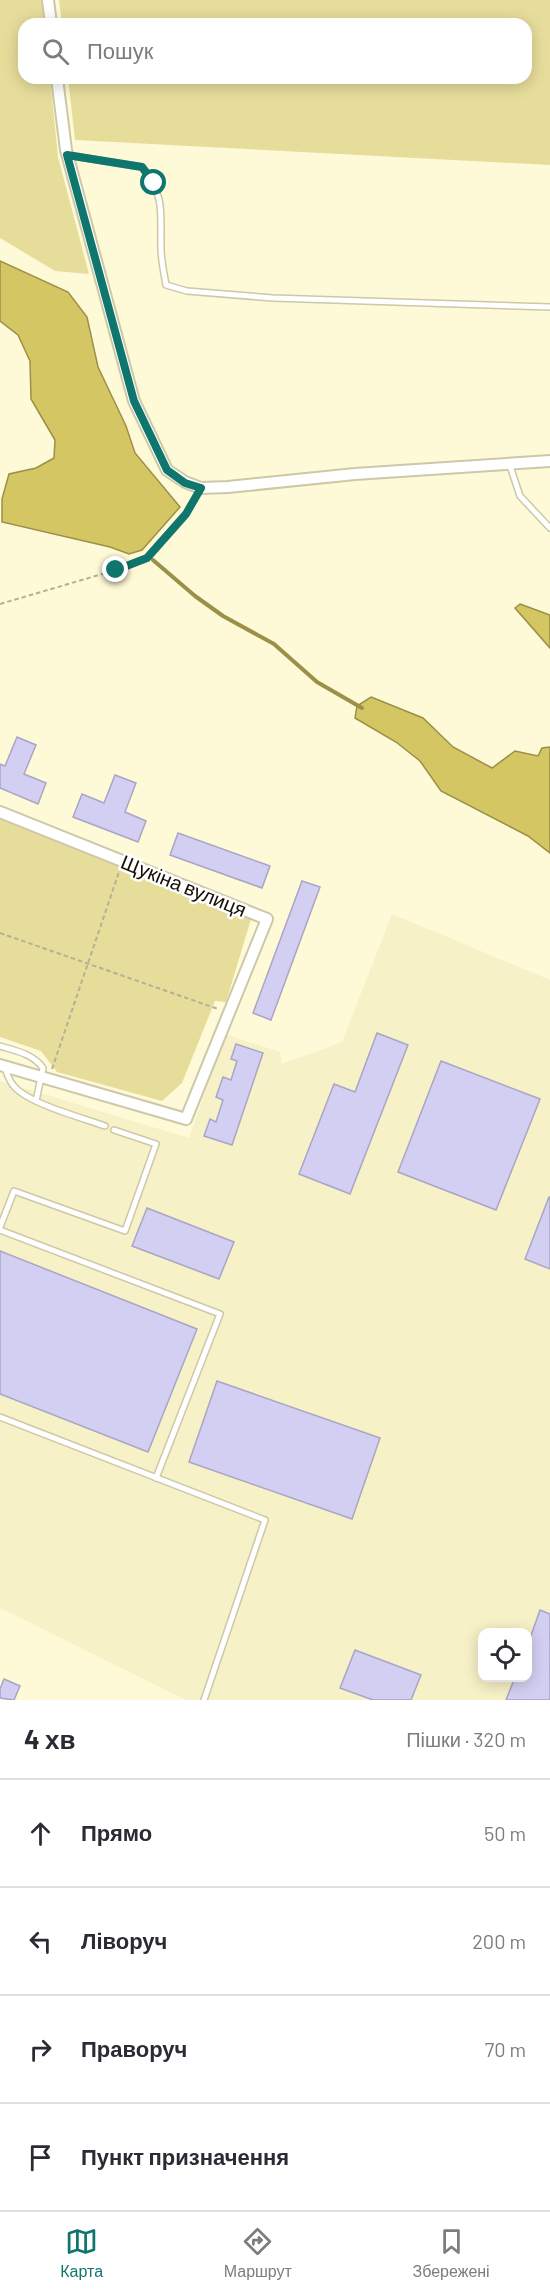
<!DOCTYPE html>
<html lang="uk">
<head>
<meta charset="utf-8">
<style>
	:root { --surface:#fff; --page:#f7f7f7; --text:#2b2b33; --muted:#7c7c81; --line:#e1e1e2; --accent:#0f766e }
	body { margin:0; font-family:Barlow,sans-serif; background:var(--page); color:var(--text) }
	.controls { position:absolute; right:18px; bottom:18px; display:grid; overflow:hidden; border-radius:12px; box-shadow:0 3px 15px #0003 }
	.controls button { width:54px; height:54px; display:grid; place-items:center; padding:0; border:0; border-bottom:2px solid var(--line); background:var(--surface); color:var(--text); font:30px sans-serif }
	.stop { position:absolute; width:18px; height:18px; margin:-14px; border:4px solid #0f766e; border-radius:50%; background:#fff }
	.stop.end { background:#0f766e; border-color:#fff; box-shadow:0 2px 6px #0008 }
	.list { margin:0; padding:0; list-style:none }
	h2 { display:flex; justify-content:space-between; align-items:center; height:78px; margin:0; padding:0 24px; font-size:26px }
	h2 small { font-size:20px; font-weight:400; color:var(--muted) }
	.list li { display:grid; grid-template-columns:39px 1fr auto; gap:18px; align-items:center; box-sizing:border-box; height:108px; padding:0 24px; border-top:2px solid var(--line) }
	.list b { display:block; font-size:22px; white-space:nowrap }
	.list em { font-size:20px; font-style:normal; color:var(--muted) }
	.icon { flex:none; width:33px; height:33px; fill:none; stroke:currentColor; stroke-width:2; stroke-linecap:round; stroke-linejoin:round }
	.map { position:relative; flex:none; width:550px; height:1700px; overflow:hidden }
	.search { position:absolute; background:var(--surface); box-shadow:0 3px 15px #0003; left:18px; right:18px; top:18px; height:66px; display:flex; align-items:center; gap:15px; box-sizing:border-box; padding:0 21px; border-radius:18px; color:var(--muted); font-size:22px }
	.sheet { height:510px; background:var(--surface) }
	nav { display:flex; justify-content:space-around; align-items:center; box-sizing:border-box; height:84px; border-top:2px solid var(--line); background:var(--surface); font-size:16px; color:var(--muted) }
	nav a { display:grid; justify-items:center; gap:3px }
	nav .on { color:var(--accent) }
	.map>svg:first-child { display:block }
	.built { fill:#f7f1c7; fill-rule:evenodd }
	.green { fill:#e7dd9b }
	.water { fill:#d5c664; stroke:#9b9048; stroke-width:1.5 }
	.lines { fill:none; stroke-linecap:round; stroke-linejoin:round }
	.stream { stroke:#9b9048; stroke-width:4 }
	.building { fill:#d3cff2; stroke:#a9a5c4; stroke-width:1.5 }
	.service-casing { stroke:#cdc8a7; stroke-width:8 }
	.minor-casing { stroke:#cdc8a7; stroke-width:14 }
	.path { stroke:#b4b095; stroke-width:2; stroke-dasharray:4.5 3; stroke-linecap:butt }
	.service { stroke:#fff; stroke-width:5 }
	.minor { stroke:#fff; stroke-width:10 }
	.route { stroke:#0f766e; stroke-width:8 }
	.labels { text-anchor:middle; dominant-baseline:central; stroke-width:5; stroke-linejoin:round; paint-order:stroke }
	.street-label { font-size:20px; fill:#131106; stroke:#fff }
</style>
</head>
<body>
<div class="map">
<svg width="550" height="1700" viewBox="0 0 550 1700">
	<rect width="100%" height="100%" fill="#fef9d7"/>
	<path class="built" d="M392 914 550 980V1700H186L0 1608V1081L189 1138 225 1034 280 1052 282 1064 342 1042ZM482 1632H528V1678H482Z"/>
	<g class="green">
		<path d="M0 0H43L45 24H24V78H50L58 157 89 274 55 271 0 238Z"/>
		<path d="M59 0H550V165L75 140 68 78H526V24H62Z"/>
		<path d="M0 819 251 919 226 1002 215 1001 182 1083 162 1101 57 1072 41 1051 0 1037Z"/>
	</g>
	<g class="water">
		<path d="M0 261 68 292 87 317 98 367 126 426 135 453 180 507 142 550 129 554 110 547 2 522V499L9 474 36 468 54 458 55 440 31 399 30 361 18 335 0 321Z"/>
		<path d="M520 604 550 615V648L515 608Z"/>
		<path d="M371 697 423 718 453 747 492 768 515 751 538 756 542 748 550 747V853L528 836 441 791 420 761 396 742 355 718 357 706Z"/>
	</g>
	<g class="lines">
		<path class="stream" d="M153 560 195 596 223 616 274 644 317 682 362 708"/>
	</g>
	<g class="building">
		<path d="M17 737 36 745 24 774 46 783 38 804 0 788V764L5 766Z"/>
		<path d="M115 775 136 783 125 812 146 821 138 842 73 817 82 794 104 803Z"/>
		<path d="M178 833 270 866 262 888 170 855Z"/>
		<path d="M302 881 320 887 271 1020 253 1013Z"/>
		<path d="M377 1033 408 1045 350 1194 299 1174 334 1084 355 1092Z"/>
		<path d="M236 1044 263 1053 232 1145 204 1136 210 1119 216 1122 223 1100 216 1097 223 1077 231 1080 237 1061 231 1059Z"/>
		<path d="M441 1061 540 1099 496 1210 398 1172Z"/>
		<path d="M549 1197H550V1269L525 1259Z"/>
		<path d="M147 1208 234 1242 219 1279 132 1246Z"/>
		<path d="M0 1251 197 1329 148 1452 0 1394Z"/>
		<path d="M217 1381 380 1438 352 1519 189 1462Z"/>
		<path d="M540 1610 550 1614V1700H506L515 1677H528V1644Z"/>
		<path d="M355 1650 421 1675 411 1700H373L340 1688Z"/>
		<path d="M4 1679 20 1686 14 1700 0 1698V1689Z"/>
	</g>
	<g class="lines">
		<defs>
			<g id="service">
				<path d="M67 155 142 167C166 198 160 212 161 248 161 260 164 273 166 285L187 291 273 298 550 307"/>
				<path d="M509 463 520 496 550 528"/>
				<path d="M0 1046C17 1051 33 1054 43 1068L36 1101"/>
				<path d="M5 1068C7 1074 9 1080 13 1085 26 1103 83 1118 105 1126"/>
				<path d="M0 1227 14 1191 125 1231 156 1144 114 1130"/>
				<path d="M0 1230 220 1314 156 1478"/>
				<path d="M0 1417 265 1520 204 1700"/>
			</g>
			<g id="minor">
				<path d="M48 0 51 24"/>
				<path d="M57 78 66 150 134 401 167 470 185 482 201 488 228 487 355 474 550 461"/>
				<path d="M0 812 267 919 186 1119 0 1065"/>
			</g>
		</defs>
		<use href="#service" class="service-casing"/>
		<use href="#minor" class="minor-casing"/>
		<g class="path">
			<path d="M0 604 133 565C159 552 181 523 195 499"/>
			<path d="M0 933 218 1009"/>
			<path d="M52 1069 119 872"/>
		</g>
		<use href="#service" class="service"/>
		<use href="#minor" class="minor"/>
	</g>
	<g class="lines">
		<path class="route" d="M116 570 147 558 186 514 201 488 185 483 167 470 134 401 67 155 142 167 154 183"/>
	</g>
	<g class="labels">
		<g class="street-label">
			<text transform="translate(184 885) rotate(22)">Щукіна вулиця</text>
		</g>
	</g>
</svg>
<div class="controls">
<button><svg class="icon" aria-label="locate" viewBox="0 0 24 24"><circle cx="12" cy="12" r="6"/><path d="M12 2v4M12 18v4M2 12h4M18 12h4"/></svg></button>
</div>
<div class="stop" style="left:154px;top:183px"></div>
<div class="stop end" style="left:116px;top:570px"></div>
<div class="search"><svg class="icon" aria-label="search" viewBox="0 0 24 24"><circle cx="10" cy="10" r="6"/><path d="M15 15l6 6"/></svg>Пошук</div>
</div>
<section class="sheet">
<h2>4 хв<small>Пішки · 320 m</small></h2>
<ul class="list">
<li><svg class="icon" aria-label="ahead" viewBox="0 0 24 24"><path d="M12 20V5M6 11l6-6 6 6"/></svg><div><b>Прямо</b></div><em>50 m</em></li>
<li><svg class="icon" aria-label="left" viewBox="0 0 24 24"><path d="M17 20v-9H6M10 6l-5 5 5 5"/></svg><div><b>Ліворуч</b></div><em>200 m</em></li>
<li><svg class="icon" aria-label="right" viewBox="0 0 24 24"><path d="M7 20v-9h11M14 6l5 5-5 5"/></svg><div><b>Праворуч</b></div><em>70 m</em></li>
<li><svg class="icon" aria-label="arrive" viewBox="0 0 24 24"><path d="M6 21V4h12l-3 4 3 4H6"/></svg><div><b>Пункт призначення</b></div></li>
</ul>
</section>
<nav>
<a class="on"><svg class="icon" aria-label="map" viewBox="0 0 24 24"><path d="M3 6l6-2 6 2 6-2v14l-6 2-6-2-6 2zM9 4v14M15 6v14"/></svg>Карта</a>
<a><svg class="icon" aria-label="directions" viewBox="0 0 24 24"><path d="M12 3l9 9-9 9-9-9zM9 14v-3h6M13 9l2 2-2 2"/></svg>Маршрут</a>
<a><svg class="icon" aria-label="saved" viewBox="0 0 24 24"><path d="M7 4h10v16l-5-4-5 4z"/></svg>Збережені</a>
</nav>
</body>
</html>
